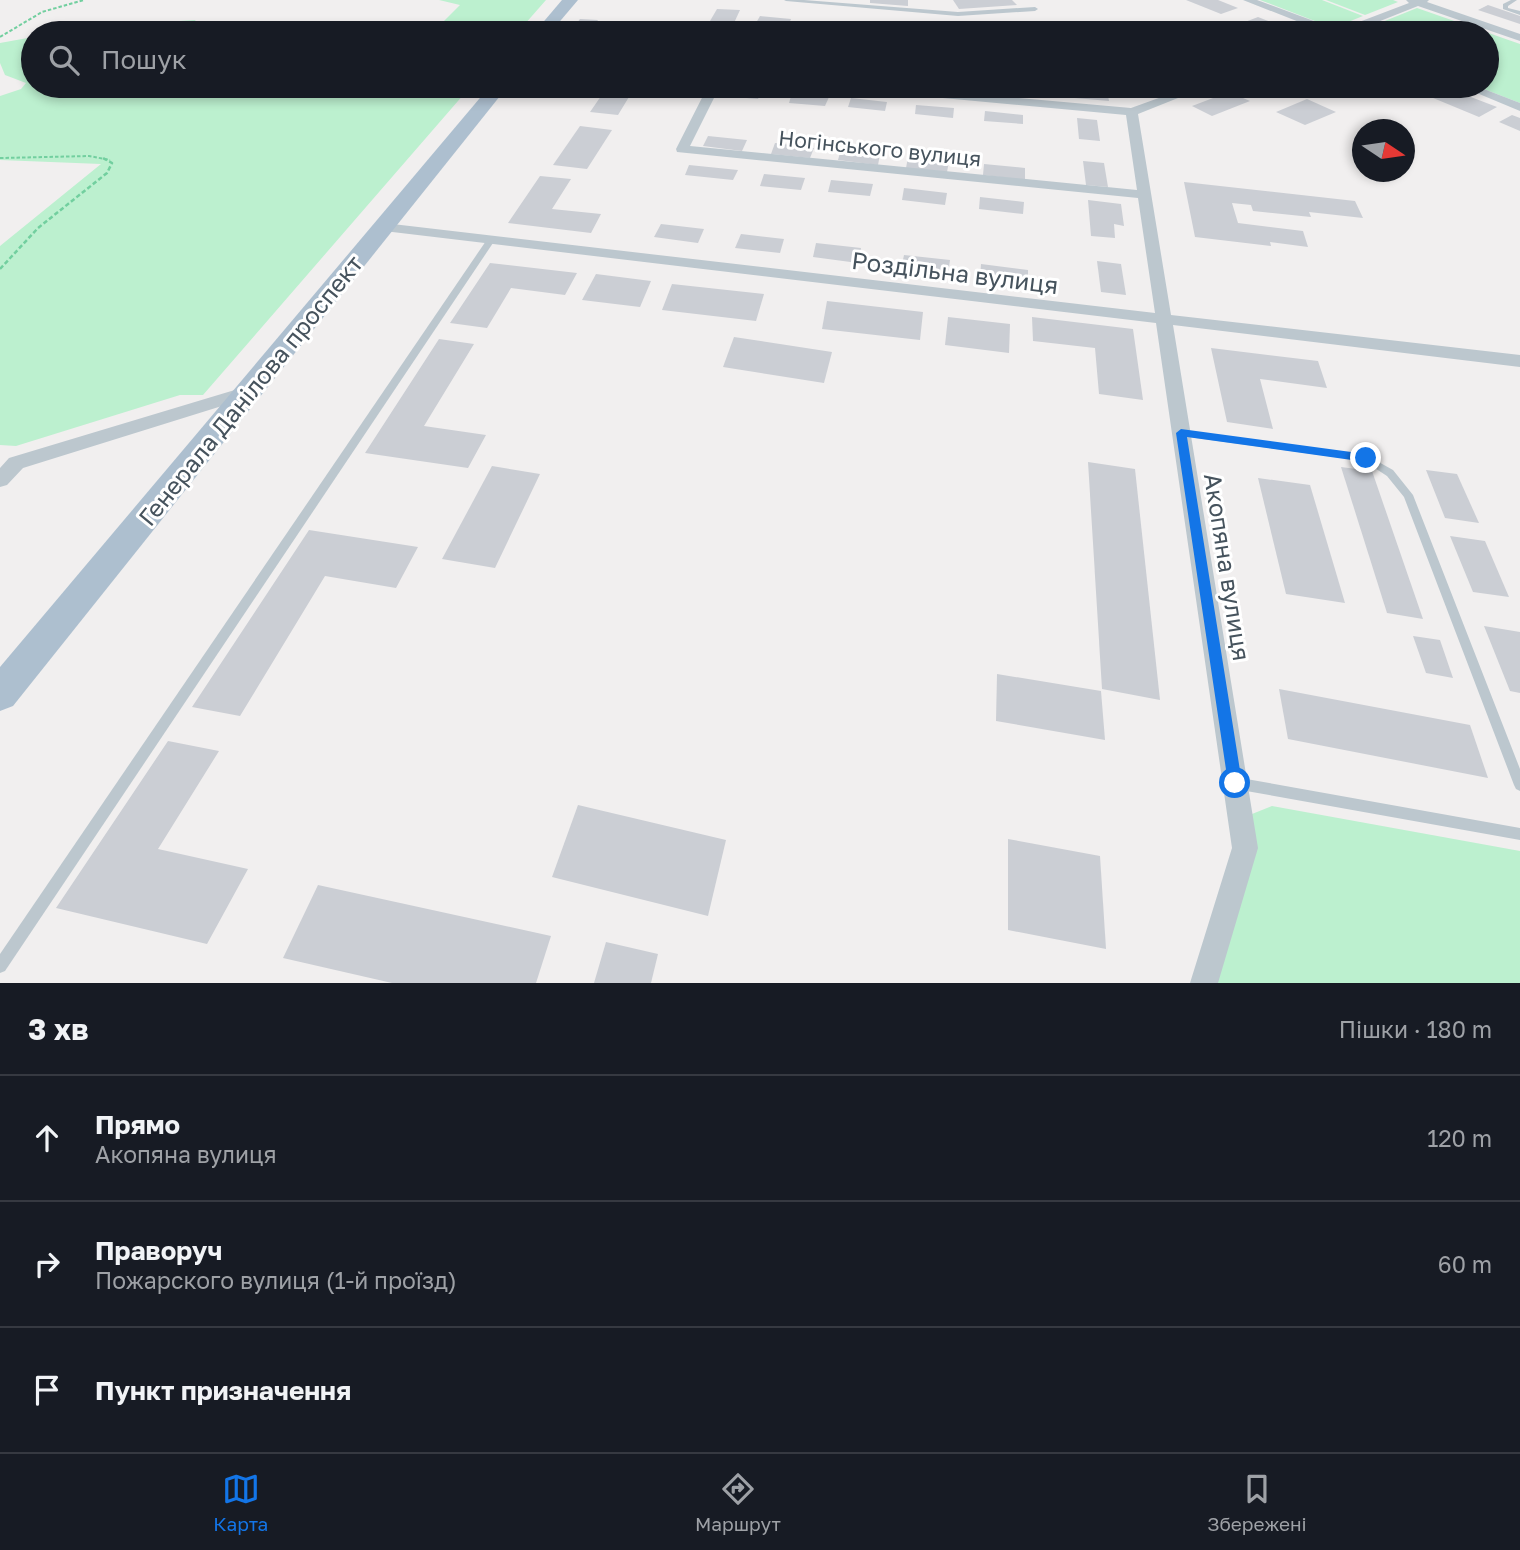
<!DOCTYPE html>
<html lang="uk">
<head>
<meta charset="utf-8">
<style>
	:root { --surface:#171b24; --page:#242831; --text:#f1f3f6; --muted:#9ea1a6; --line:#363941; --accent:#1375e7 }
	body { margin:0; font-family:"Golos Text",sans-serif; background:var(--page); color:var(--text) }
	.compass { position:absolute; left:1352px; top:119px; width:63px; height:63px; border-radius:50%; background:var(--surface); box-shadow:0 4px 10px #0003; rotate:103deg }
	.stop { position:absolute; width:21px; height:21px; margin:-16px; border:5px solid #1375e7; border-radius:50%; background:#fff }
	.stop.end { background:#1375e7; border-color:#fff; box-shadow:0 2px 7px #0008 }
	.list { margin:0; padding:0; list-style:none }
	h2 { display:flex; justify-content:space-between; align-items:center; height:91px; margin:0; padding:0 28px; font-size:30px }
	h2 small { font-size:23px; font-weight:400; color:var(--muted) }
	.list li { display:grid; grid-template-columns:46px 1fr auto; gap:21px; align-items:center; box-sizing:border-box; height:126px; padding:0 28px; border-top:2px solid var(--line) }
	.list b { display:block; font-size:26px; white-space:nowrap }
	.list p { margin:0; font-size:23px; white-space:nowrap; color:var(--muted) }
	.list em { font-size:23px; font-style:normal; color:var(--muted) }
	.icon { flex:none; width:38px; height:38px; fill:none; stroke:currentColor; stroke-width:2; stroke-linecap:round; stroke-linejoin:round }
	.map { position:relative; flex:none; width:1520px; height:983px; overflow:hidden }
	.search { position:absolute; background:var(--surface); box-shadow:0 4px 10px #0003; left:21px; right:21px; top:21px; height:77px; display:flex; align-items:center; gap:18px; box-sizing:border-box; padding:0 24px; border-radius:38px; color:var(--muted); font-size:26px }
	.sheet { height:469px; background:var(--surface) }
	nav { display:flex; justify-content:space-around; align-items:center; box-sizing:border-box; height:98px; border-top:2px solid var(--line); background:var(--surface); font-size:19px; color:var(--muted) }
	nav a { display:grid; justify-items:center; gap:4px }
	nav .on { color:var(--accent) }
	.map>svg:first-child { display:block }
	.green { fill:#bcf0cf }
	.building { fill:#cbced4 }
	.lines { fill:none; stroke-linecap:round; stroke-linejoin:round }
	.path-far1 { stroke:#72cf9f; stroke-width:2; stroke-dasharray:3.5 2; stroke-linecap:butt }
	.path { stroke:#72cf9f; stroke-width:2.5; stroke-dasharray:4.5 2.5; stroke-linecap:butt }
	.lane { fill:#bcc7ce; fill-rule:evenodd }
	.street { fill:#bcc7ce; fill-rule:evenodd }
	.primary { fill:#adbfcf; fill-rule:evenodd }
	.route { fill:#1375e7 }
	.labels { text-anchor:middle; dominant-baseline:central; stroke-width:6; stroke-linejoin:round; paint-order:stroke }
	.far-street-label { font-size:21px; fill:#46535d; stroke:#fff }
	.street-label { font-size:24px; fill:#46535d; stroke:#fff }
</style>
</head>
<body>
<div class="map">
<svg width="1520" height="983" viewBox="0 0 1520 983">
	<rect width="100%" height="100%" fill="#f1efef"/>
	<g class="green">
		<path d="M439 0H546L517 33H432L460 5Z"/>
		<path d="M1260 0H1322L1363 16 1333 28Z"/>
		<path d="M1326 0H1393L1398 2 1365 15Z"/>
		<path d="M1417 8 1520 44V103L1476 86H1487V33H1355Z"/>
		<path d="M196 20 178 33H55L95 26Z"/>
		<path d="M33 37V86H471L203 395H180L16 446 0 445V246L101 164 0 160V96L21 89 26 83 5 75 0 63V43Z"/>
		<path d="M1272 806 1520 851V983H1200L1241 846 1237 820Z"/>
	</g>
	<g class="building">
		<path d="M870 0H908V6L870 3Z"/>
		<path d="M953 0H1012L1017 5 959 9Z"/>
		<path d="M1186 0H1218L1238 8 1221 14Z"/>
		<path d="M1488 5 1520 16V24L1478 10Z"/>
		<path d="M717 9 740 10 734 23 710 21Z"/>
		<path d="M760 16 791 19 788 26 756 23Z"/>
		<path d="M1258 17 1298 33H1272L1245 22Z"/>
		<path d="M580 19 598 20 589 33H569Z"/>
		<path d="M820 21 852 24 849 31 817 28Z"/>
		<path d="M874 25 918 29 917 33H872Z"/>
		<path d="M608 86H680L674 96 632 92 618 115 590 112Z"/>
		<path d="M984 86H1021V93L984 89Z"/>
		<path d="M1051 86 1107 90 1109 101 1052 96Z"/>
		<path d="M1415 86H1442L1497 107 1479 117 1409 88Z"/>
		<path d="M726 87 762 90 758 99 722 96Z"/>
		<path d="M1229 92 1250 101 1212 116 1192 106Z"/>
		<path d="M792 93 829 97 825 106 789 103Z"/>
		<path d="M851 98 887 102 885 111 848 107Z"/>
		<path d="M1307 99 1336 112 1305 125 1276 112Z"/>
		<path d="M916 105 954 108 953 118 915 114Z"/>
		<path d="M985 111 1023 115V124L984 121Z"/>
		<path d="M1512 115 1520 118V131L1499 122Z"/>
		<path d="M1077 118 1097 120 1100 141 1079 139Z"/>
		<path d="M580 126 612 130 587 169 553 165Z"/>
		<path d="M708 136 747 140 742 151 703 146Z"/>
		<path d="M775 143 814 148 810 158 771 154Z"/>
		<path d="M841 149 880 154 878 165 838 160Z"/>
		<path d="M908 157 949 161 947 172 906 168Z"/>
		<path d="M1083 161 1104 163 1108 187 1086 185Z"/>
		<path d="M984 164 1025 168V180L983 175Z"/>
		<path d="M689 165 738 170 733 180 685 175Z"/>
		<path d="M764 174 805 178 801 190 760 186Z"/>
		<path d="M540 176 571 179 552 209 601 214 591 233 508 223Z"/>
		<path d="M831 180 873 184 870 196 828 192Z"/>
		<path d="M1184 182 1355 201 1363 218 1309 212 1311 217 1253 211 1251 205 1232 203 1238 223 1303 231 1308 247 1270 242 1271 246 1195 237Z"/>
		<path d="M904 188 947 193 945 205 902 200Z"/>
		<path d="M980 197 1024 202 1023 214 979 209Z"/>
		<path d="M1088 200 1121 204 1124 226 1114 224 1115 238 1091 236Z"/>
		<path d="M661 224 704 229 698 243 654 237Z"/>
		<path d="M741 234 784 239 780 253 735 248Z"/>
		<path d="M816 243 861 248 858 263 813 257Z"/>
		<path d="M904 255 950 260 948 275 901 269Z"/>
		<path d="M1097 261 1121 264 1126 295 1101 292Z"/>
		<path d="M490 263 577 273 565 295 511 288 487 328 450 323Z"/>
		<path d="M981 264 1028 270V285L980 279Z"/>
		<path d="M596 274 651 281 640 307 582 300Z"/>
		<path d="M672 284 764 294 756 321 662 310Z"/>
		<path d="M827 301 923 312 920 340 822 329Z"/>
		<path d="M948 317 1010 324 1009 353 945 345Z"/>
		<path d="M1032 317 1133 329 1143 400 1099 394 1095 348 1033 341Z"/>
		<path d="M734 337 832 352 824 383 723 367Z"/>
		<path d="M439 339 474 344 424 426 486 435 468 468 365 453Z"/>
		<path d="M1211 348 1318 361 1327 388 1260 379 1273 429 1227 422Z"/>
		<path d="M1088 462 1135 469 1160 700 1102 689Z"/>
		<path d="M492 466 540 474 495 568 442 559Z"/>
		<path d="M1341 467 1372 471 1423 619 1387 613Z"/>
		<path d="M1426 470 1457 474 1479 523 1445 518Z"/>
		<path d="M1258 478 1310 485 1345 603 1286 594Z"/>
		<path d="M309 530 418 547 396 588 325 576 240 716 192 707Z"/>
		<path d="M1450 536 1485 541 1509 597 1473 592Z"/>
		<path d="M1484 626 1520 632V693L1510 691Z"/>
		<path d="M1413 636 1440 640 1453 678 1426 673Z"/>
		<path d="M997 674 1101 691 1105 740 996 721Z"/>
		<path d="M1279 689 1470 725 1488 778 1288 739Z"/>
		<path d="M168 741 219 751 158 849 248 869 207 944 56 908Z"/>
		<path d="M578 805 726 840 708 916 552 877Z"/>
		<path d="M1008 839 1100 856 1106 949 1008 930Z"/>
		<path d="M318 885 551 936 536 983H392L283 958Z"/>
		<path d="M606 942 658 954 651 983H594Z"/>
	</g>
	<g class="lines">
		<g class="path-far1">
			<path d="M0 37 42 12 84 0"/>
			<path d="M0 158 89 156 110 160"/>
		</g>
		<path class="path" d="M0 269 38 228 107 173 112 163 103 158"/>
		<g class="lane">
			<path d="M784 0H804L958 12 1035 7 1038 9 1035 11 958 16 786 1Z"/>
			<path d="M1511 0H1517L1508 6V8L1520 11V15L1503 9V4Z"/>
			<path d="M488 238H491L495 240 5 971 0 973V954Z"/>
			<path d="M1181 430 1366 455 1393 470 1413 495 1520 769V791L1516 789 1514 785 1404 497 1387 476 1364 461 1181 436 1176 433Z"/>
			<path d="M1235 777 1520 828V840L1235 789 1231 787 1229 783 1231 779Z"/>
		</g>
		<g class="street">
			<path d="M1243 0H1257L1338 30 1409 3 1406 0H1429L1427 2 1520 34V41L1418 6 1350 33H1327Z"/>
			<path d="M708 86H720L690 146 1137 190 1126 115 846 89 840 86H882L1131 108 1192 86H1208L1138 114 1171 315 1520 355V367L1173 325 1258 848 1218 983H1190L1232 848 1156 323 384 231 377 227 384 223 1155 313 1138 198 677 152 676 149Z"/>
			<path d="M1460 86H1476L1520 103V111Z"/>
			<path d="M248 386 254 388 257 392 254 396 23 468 7 485 0 487V468L9 458Z"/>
		</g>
		<g class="primary">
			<path d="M562 0H578L550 33H534Z"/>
			<path d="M490 86H508L13 706 0 711V667Z"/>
		</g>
	</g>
	<path class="route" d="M1181 429 1366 454 1371 458 1366 462 1187 437 1242 783 1240 788 1235 790 1230 788 1228 783 1176 433Z"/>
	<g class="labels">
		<g class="far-street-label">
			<text transform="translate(880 148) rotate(6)">Ногінського вулиця</text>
		</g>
		<g class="street-label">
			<text transform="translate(955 272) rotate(7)">Роздільна вулиця</text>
			<text transform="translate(250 390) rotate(-51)">Генерала Данілова проспект</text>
			<text transform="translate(1228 567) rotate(81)">Акопяна вулиця</text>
		</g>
	</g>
</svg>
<svg class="compass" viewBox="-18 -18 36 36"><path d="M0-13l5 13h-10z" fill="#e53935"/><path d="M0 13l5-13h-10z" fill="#9ea1a6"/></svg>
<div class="stop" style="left:1235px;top:783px"></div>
<div class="stop end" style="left:1366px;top:458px"></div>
<div class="search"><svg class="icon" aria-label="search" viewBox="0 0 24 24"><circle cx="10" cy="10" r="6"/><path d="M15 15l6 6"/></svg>Пошук</div>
</div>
<section class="sheet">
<h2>3 хв<small>Пішки · 180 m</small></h2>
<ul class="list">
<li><svg class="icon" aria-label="ahead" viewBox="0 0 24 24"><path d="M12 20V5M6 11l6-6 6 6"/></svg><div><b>Прямо</b><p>Акопяна вулиця</p></div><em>120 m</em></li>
<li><svg class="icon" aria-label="right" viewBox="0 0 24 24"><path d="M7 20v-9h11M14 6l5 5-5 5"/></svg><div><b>Праворуч</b><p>Пожарского вулиця (1-й проїзд)</p></div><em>60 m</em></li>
<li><svg class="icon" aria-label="arrive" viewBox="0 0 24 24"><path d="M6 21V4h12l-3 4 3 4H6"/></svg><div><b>Пункт призначення</b></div></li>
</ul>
</section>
<nav>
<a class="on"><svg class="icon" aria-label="map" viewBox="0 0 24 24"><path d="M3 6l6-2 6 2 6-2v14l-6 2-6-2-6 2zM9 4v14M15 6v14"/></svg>Карта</a>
<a><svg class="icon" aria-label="directions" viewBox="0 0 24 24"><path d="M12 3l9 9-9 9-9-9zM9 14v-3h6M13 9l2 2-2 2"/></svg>Маршрут</a>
<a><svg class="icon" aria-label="saved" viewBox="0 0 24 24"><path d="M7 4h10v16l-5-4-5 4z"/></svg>Збережені</a>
</nav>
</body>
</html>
